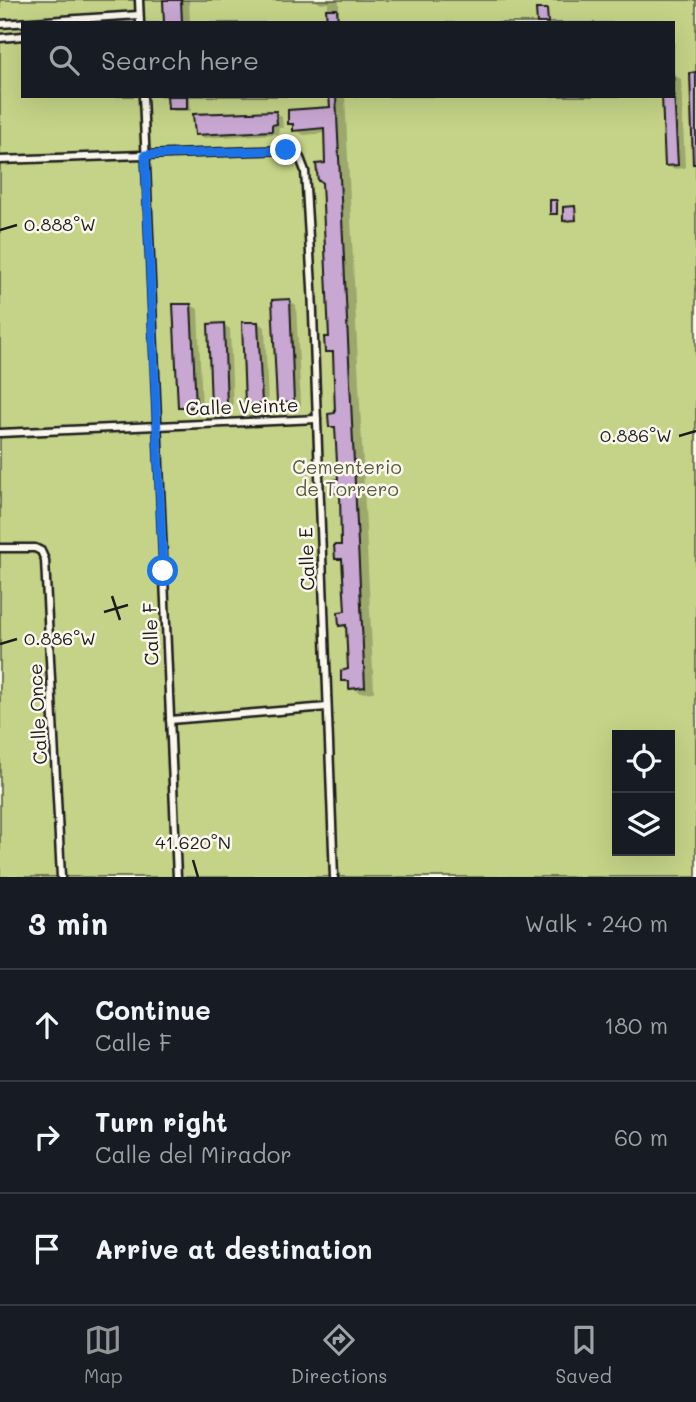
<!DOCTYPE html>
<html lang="en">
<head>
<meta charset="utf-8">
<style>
	:root { --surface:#171b24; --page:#20242c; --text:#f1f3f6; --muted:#9ea1a6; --line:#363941; --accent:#919294 }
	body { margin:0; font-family:Mali,sans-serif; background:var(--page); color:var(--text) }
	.controls { position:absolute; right:21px; bottom:21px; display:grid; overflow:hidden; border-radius:0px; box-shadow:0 7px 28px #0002 }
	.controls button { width:63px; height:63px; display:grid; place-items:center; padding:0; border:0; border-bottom:2px solid var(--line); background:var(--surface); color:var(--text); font:35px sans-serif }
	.stop { position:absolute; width:21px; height:21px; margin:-16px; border:5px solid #1a73e8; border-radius:50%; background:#fff }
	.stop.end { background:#1a73e8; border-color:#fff; box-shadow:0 2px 7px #0008 }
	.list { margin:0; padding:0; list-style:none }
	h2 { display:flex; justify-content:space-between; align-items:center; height:91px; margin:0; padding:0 28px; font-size:30px }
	h2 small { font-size:23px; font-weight:400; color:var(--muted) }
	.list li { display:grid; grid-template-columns:46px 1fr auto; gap:21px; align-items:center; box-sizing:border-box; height:112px; padding:0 28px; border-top:2px solid var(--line) }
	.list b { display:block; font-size:26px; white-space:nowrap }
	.list p { margin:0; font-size:23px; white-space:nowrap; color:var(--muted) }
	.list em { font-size:23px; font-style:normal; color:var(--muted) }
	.icon { flex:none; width:38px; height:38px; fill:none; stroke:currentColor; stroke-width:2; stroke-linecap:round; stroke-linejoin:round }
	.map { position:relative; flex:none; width:696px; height:877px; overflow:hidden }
	.search { position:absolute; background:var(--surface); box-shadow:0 7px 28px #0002; left:21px; right:21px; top:21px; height:77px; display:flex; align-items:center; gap:18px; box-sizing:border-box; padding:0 24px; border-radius:0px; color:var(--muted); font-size:26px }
	.sheet { height:427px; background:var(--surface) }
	nav { display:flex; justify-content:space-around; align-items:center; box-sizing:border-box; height:98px; border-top:2px solid var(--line); background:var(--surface); font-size:19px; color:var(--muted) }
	nav a { display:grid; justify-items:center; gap:4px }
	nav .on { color:var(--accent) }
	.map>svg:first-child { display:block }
	.green { fill:#c4d387; stroke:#707852; stroke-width:2; fill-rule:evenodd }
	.shadow { fill:#0003 }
	.building { fill:#c8a7d2; stroke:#1c1c1c; stroke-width:2 }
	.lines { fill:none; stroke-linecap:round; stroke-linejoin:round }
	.lane-casing { stroke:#1c1c1c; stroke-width:11 }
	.lane { stroke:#fbf7ec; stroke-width:6 }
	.route { stroke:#1a73e8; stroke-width:9 }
	.ticks { fill:none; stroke:#1c1c1c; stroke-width:2.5 }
	.labels { text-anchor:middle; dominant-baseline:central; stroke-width:5; stroke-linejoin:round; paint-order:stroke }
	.street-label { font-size:19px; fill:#1c1c1c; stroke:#fbf7ec }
	.park-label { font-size:19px; fill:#575c41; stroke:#fbf7ec }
	.ticks-label { font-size:18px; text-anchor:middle; fill:#1c1c1c; stroke:#fbf7ec; stroke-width:5; stroke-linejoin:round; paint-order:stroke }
</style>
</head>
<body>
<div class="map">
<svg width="696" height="877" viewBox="0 0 696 877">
	<rect width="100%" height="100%" fill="#fbf7ec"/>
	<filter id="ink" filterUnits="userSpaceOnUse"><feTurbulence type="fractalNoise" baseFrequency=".0143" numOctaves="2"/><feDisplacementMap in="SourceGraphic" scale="14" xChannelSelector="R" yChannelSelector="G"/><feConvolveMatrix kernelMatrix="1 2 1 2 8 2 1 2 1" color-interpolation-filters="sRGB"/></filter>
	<g filter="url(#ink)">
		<path class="green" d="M0 0H696V877H0ZM23 23H673V96H23ZM617 735H670V851H617Z"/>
		<g class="shadow">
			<path d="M164 0H189L190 23H166Z"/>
			<path d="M315 0H339V23H328V3L321 4Z"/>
			<path d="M673 75 681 79 685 168 673 169 666 165Z"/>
			<path d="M169 96H190L191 111H174L170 108Z"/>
			<path d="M301 96H320V98H305Z"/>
			<path d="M331 96H345L374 692 360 693 343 680 350 671 348 629 341 625 347 613 344 562 337 557 343 546 341 497 334 492 340 481 337 430 331 426 337 414 335 356 327 351 331 338 324 183 327 165 326 133 304 135 295 130V125L290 123 331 109Z"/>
			<path d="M276 113 282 117 283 128H279L278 134 204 138 197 134Z"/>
			<path d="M289 301 296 305 301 405 285 406 278 402Z"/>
			<path d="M191 305 198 309 202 410H187L180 406Z"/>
			<path d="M258 323 265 327 268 407H254L247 403Z"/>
			<path d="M224 325 230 329 233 408 219 409 212 405Z"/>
		</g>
		<g class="building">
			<path d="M163 0H181L182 23H164Z"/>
			<path d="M326 9H337L338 23H327Z"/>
			<path d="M536 9H547L548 23H537Z"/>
			<path d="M696 72V164H693L690 73Z"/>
			<path d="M673 73 678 165 665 166 662 96H673Z"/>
			<path d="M167 96H187V109H168Z"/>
			<path d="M329 96H336L365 687 349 689V681H341V671L348 669 346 625 339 626 338 612 345 611 342 559H335L334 545H341L340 493H332V480L338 479 335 427H329L328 414 335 413 333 352H325L324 337H329L322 182 318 181 316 164 325 163 324 128 293 131V124H288V110L330 107Z"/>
			<path d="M276 111 277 124 272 125V131L195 135 193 114Z"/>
			<rect x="550" y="200" width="7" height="14"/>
			<path d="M575 206 576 220 563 221V207Z"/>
			<path d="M290 299 294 402 277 403 272 300Z"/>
			<path d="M173 304H191L196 407H178Z"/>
			<path d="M242 322H258L262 404H245Z"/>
			<path d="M224 323 227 405 211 406 208 324Z"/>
		</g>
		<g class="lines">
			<defs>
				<g id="lane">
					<path d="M139 0 140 23"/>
					<path d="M0 24 139 15"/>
					<path d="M0 38 23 36"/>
					<path d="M143 96 177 877"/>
					<path d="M0 160 286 150 300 158 305 171 312 287 334 877"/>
					<path d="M0 433 317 419"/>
					<path d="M0 548H35L41 551 45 560 61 877"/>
					<path d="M170 720 327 707"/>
				</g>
			</defs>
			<use href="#lane" class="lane-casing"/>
			<use href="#lane" class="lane"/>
		</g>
	</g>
	<g class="lines" filter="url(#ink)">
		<path class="route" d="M163 571 145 155 286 150"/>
	</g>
	<path class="ticks" d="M0 230 17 225M679 436 696 431M112 596 120 620M104 612 128 605M0 644 17 639M193 860 198 877"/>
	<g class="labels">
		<g class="street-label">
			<text transform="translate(242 406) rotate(-2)">Calle Veinte</text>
			<text transform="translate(306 559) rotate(-92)">Calle E</text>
			<text transform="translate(150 634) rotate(-92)">Calle F</text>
			<text transform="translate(37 714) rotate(-93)">Calle Once</text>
		</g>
		<g class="park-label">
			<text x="347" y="466">Cementerio<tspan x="347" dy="22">de Torrero</tspan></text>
		</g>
	</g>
	<g class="ticks-label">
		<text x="60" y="231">0.888°W</text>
		<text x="636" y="442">0.886°W</text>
		<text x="60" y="645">0.886°W</text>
		<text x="193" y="849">41.620°N</text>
	</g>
</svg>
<div class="controls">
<button><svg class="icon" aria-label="locate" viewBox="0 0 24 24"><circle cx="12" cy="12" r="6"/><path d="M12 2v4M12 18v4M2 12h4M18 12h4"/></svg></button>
<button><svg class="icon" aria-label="layers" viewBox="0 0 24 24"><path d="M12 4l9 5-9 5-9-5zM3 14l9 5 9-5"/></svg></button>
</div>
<div class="stop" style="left:163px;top:571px"></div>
<div class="stop end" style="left:286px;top:150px"></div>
<div class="search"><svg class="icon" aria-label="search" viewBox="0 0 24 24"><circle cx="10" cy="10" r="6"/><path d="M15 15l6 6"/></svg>Search here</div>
</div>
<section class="sheet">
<h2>3 min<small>Walk · 240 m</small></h2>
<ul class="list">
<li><svg class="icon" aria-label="ahead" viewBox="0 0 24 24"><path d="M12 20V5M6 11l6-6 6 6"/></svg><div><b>Continue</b><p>Calle F</p></div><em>180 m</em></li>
<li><svg class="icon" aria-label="right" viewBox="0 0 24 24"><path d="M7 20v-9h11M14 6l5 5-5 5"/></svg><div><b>Turn right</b><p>Calle del Mirador</p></div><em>60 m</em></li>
<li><svg class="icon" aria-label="arrive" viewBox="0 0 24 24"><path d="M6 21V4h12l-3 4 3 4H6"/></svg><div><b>Arrive at destination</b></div></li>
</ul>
</section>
<nav>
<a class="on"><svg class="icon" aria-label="map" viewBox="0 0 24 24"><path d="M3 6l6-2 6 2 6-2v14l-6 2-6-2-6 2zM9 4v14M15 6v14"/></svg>Map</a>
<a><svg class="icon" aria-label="directions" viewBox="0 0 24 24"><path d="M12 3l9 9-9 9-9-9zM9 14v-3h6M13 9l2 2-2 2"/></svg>Directions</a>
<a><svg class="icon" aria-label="saved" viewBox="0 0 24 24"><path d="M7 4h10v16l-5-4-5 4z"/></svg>Saved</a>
</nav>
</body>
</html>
